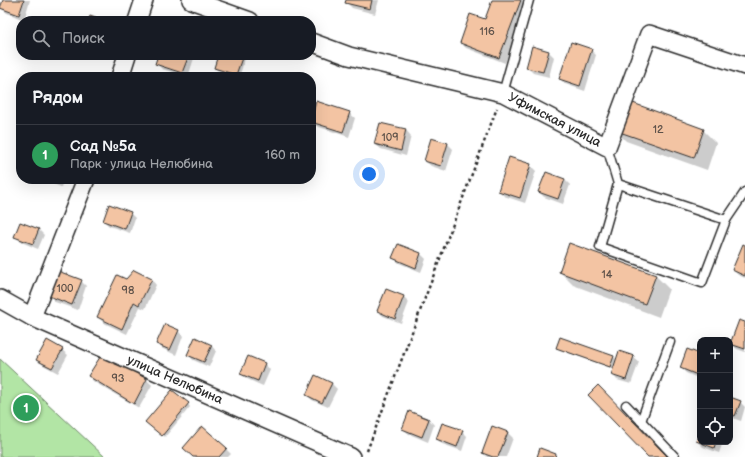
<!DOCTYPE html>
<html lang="ru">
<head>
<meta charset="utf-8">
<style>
	:root { --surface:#171b24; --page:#20242c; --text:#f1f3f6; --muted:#9ea1a6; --line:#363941; --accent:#1f6fb2 }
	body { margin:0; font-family:"Balsamiq Sans",sans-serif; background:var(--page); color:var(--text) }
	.controls { position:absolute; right:12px; bottom:12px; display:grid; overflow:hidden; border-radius:8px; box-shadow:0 4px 16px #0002 }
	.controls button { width:36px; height:36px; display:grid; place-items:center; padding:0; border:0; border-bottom:1px solid var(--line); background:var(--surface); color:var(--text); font:20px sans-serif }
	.you { position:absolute; left:369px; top:174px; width:14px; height:14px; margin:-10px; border:3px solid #fff; border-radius:50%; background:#1a73e8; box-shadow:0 0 0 6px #1a73e833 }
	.badge { display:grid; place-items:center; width:26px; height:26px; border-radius:50%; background:var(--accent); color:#fff; font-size:13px; font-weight:700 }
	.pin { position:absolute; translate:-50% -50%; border:2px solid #fff; box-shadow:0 1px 4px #0006 }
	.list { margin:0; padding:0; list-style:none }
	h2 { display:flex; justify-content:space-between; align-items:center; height:52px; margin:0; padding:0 16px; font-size:17px }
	h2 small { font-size:13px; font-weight:400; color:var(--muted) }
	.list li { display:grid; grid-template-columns:26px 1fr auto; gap:12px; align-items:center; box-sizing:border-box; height:60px; padding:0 16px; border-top:1px solid var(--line) }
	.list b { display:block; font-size:15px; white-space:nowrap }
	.list p { margin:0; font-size:13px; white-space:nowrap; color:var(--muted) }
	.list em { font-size:13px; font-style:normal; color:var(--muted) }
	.icon { flex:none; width:22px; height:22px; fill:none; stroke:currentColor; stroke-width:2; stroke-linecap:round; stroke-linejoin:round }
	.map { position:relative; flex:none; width:745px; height:457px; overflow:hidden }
	.search { position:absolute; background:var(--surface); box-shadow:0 4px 16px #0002; left:16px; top:16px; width:300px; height:44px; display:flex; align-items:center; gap:10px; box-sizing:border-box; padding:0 14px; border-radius:16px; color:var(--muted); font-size:15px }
	.panel { position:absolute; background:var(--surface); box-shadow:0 4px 16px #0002; left:16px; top:72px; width:300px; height:112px; border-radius:16px }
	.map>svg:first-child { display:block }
	.green { fill:#b2e5a5; stroke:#6e8868 }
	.shadow { fill:#0003 }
	.building { fill:#f3c4a3; stroke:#2b2b2b }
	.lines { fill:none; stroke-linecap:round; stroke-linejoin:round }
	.service-casing { stroke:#2b2b2b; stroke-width:11 }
	.minor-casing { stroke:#2b2b2b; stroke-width:20 }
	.path { stroke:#2b2b2b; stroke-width:2.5; stroke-dasharray:3 3; stroke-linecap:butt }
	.service { stroke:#fff; stroke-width:8 }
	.minor { stroke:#fff; stroke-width:17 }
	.labels { text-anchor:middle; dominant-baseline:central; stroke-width:3; stroke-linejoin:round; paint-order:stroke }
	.number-label { font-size:11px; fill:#5d5149 }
	.street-label { font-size:13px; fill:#2b2b2b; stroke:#fff }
</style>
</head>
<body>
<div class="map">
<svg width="745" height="457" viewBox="0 0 745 457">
	<rect width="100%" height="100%" fill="#fff"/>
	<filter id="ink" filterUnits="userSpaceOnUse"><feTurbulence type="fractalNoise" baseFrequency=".025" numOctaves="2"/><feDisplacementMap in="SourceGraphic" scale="8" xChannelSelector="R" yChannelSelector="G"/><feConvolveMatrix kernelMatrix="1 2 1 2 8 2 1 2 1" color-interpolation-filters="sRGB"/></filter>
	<g filter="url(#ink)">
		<path class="green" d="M0 359 105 457H0Z"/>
		<g class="shadow">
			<path d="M4 0H30L24 20 7 13 1 8Z"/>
			<path d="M347 0H379L375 14 352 8 346 2Z"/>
			<path d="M493 0H528L505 63 466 48 461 43 485 20Z"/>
			<path d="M591 50 596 55 585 91 565 84 560 79Z"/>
			<path d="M549 52 554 57 549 77 533 73 527 67Z"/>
			<path d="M160 55H195L188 77 162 69 157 64Z"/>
			<path d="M219 55 246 56 239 77 217 70 215 67Z"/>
			<path d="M317 102 349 113 355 118 349 137 316 126 311 121Z"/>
			<path d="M380 124 406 130 411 136 406 156 381 149 375 144Z"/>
			<path d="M613 128 703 130 716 143 707 170 626 141Z"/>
			<path d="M448 144 453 149 446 171 431 166 425 161Z"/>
			<path d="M530 165 536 171 525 203 504 196 499 191Z"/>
			<path d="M546 173 565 180 570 185 563 204 544 197 539 192Z"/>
			<path d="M43 179H64L61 187 45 181Z"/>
			<path d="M130 213 135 218 130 233 109 226 104 221Z"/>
			<path d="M39 230 44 235 38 249 21 242 16 237Z"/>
			<path d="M570 244 656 276 669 289 659 317 573 285 560 272Z"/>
			<path d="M398 245 421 254 426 259 421 272 399 263 393 258Z"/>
			<path d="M745 246V278L738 275 733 270Z"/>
			<path d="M151 279 156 285 145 309 140 307 127 334 104 323 98 317 126 280Z"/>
			<path d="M81 281 86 286 78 310 55 302 50 296Z"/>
			<path d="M386 290 404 297 409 302 401 323 383 316 378 311Z"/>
			<path d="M745 323V352L737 349 731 344Z"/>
			<path d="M178 331 183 336 176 355 163 349 157 344Z"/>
			<path d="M211 345 216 351 209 367 193 360 188 354Z"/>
			<path d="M557 348 614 357 617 360 633 357 639 362 631 384 617 380 612 374 614 369 560 350Z"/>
			<path d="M62 350 68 355 58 373 43 365 37 359Z"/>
			<path d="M700 355V379L686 373 681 368Z"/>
			<path d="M102 356 147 380 152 385 139 408 94 382 89 376Z"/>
			<path d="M248 357 265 364 270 370 263 386 247 379 241 374Z"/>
			<path d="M331 383 337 389 328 407 312 400 307 395Z"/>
			<path d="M730 398 740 402 745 407 741 421 730 417Z"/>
			<path d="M188 404 190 407 165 437 149 424Z"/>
			<path d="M429 419 434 425 428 442 409 434 403 429Z"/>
			<path d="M493 427 508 433 513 438 506 457H487L483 452Z"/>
			<path d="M462 431 467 436 462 451 442 444 437 439Z"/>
			<path d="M700 434V442H723L719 453 703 447 697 441Z"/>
			<path d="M226 449 231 454 228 457H194Z"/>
		</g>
		<g class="building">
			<path d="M3 0H24L19 15 0 8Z"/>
			<path d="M346 0H372L370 9 345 3Z"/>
			<path d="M492 0H521L499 58 460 43 470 14 485 19Z"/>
			<path d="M90 16 104 21H88Z"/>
			<path d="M571 42 592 49 580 86 559 79Z"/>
			<path d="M532 46 549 51 543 72 526 68Z"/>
			<path d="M158 55H189L182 73 155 64Z"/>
			<path d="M218 55H243L236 75 214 68Z"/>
			<path d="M622 99 704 129 694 158 611 129Z"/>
			<path d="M316 101 350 112 343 132 311 122Z"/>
			<path d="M380 123 406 129 401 151 374 144Z"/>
			<path d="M431 138 448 143 441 166 424 161Z"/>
			<path d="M509 157 531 164 520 198 498 191Z"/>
			<path d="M546 172 565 179 558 199 538 192Z"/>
			<path d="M47 179H57L56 182Z"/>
			<path d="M109 204 131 212 125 229 103 221Z"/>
			<path d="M20 222 39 229 33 244 14 237Z"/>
			<path d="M569 243 656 275 645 304 559 272Z"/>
			<path d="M398 244 421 253 416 268 392 258Z"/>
			<path d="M743 244 745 245V276L732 270Z"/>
			<path d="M134 270 152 279 139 305 134 302 122 329 97 317 117 275 126 279Z"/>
			<path d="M58 271 82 280 72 305 49 296Z"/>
			<path d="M386 289 404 296 395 319 377 311Z"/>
			<path d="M739 320 745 322V349L730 344Z"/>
			<path d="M165 324 179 330 170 350 156 344Z"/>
			<path d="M195 337 212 345 204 362 187 355Z"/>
			<path d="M560 337 614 356 610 367 556 348Z"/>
			<path d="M47 340 63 349 52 368 36 360Z"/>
			<path d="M687 349 700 354V376L680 368Z"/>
			<path d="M619 351 634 356 626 380 611 375Z"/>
			<path d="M102 354 147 379 134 404 88 376Z"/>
			<path d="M248 356 265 363 258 381 240 374Z"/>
			<path d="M315 375 332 383 322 403 306 395Z"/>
			<path d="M598 385 667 456 666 457H648L588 395Z"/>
			<path d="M172 390 189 403 162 436 145 422Z"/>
			<path d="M730 397 741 401 735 416 730 414Z"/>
			<path d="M409 411 429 419 422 437 402 429Z"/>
			<path d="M442 423 463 430 457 447 436 439Z"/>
			<path d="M202 426 227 448 219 457H193L183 448Z"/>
			<path d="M492 426 508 432 498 457H493L482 453Z"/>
			<path d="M700 431V442H716L714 448 696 441Z"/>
			<path d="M540 448 556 454 555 457H537Z"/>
		</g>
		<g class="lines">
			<defs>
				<g id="service">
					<path d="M503 93 529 0"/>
					<path d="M607 147 618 184 726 220 745 192"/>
					<path d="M618 184 600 247 702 283 726 220"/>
					<path d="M626 405 675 457"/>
					<path d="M641 421 670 342"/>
				</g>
				<g id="minor">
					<path d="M191 0 250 21"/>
					<path d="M137 21 144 0"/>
					<path id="s1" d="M311 42 349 56 503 93 607 147 649 34 745 66"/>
					<path d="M120 77 127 55"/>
					<path id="s2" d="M0 299 32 317 351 457"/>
					<path d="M32 317 86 179"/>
				</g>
			</defs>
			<use href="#service" class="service-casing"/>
			<use href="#minor" class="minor-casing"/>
			<path class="path" d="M367 451 497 108"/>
			<use href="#service" class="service"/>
			<use href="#minor" class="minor"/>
		</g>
	</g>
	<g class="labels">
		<g class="number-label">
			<text x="487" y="31">116</text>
			<text x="658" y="129">12</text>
			<text x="390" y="137">109</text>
			<text x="607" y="274">14</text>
			<text x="65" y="288">100</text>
			<text x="128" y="290">98</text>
			<text x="118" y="378">93</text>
		</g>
		<g class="street-label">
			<text stroke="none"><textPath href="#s1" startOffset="257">Уфимская улица</textPath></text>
			<text stroke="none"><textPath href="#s2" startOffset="193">улица Нелюбина</textPath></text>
		</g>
	</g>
</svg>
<div class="controls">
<button>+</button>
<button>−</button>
<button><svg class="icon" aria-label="locate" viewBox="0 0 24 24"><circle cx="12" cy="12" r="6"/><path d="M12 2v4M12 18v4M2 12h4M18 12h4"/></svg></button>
</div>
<div class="you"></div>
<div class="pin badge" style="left:26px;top:408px;background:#2e9e5b">1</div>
<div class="search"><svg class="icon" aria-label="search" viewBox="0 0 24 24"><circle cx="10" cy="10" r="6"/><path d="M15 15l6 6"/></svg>Поиск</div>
<section class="panel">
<h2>Рядом<small></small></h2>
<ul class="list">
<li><span class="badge" style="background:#2e9e5b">1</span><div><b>Сад №5а</b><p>Парк · улица Нелюбина</p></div><em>160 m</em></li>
</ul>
</section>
</div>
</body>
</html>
